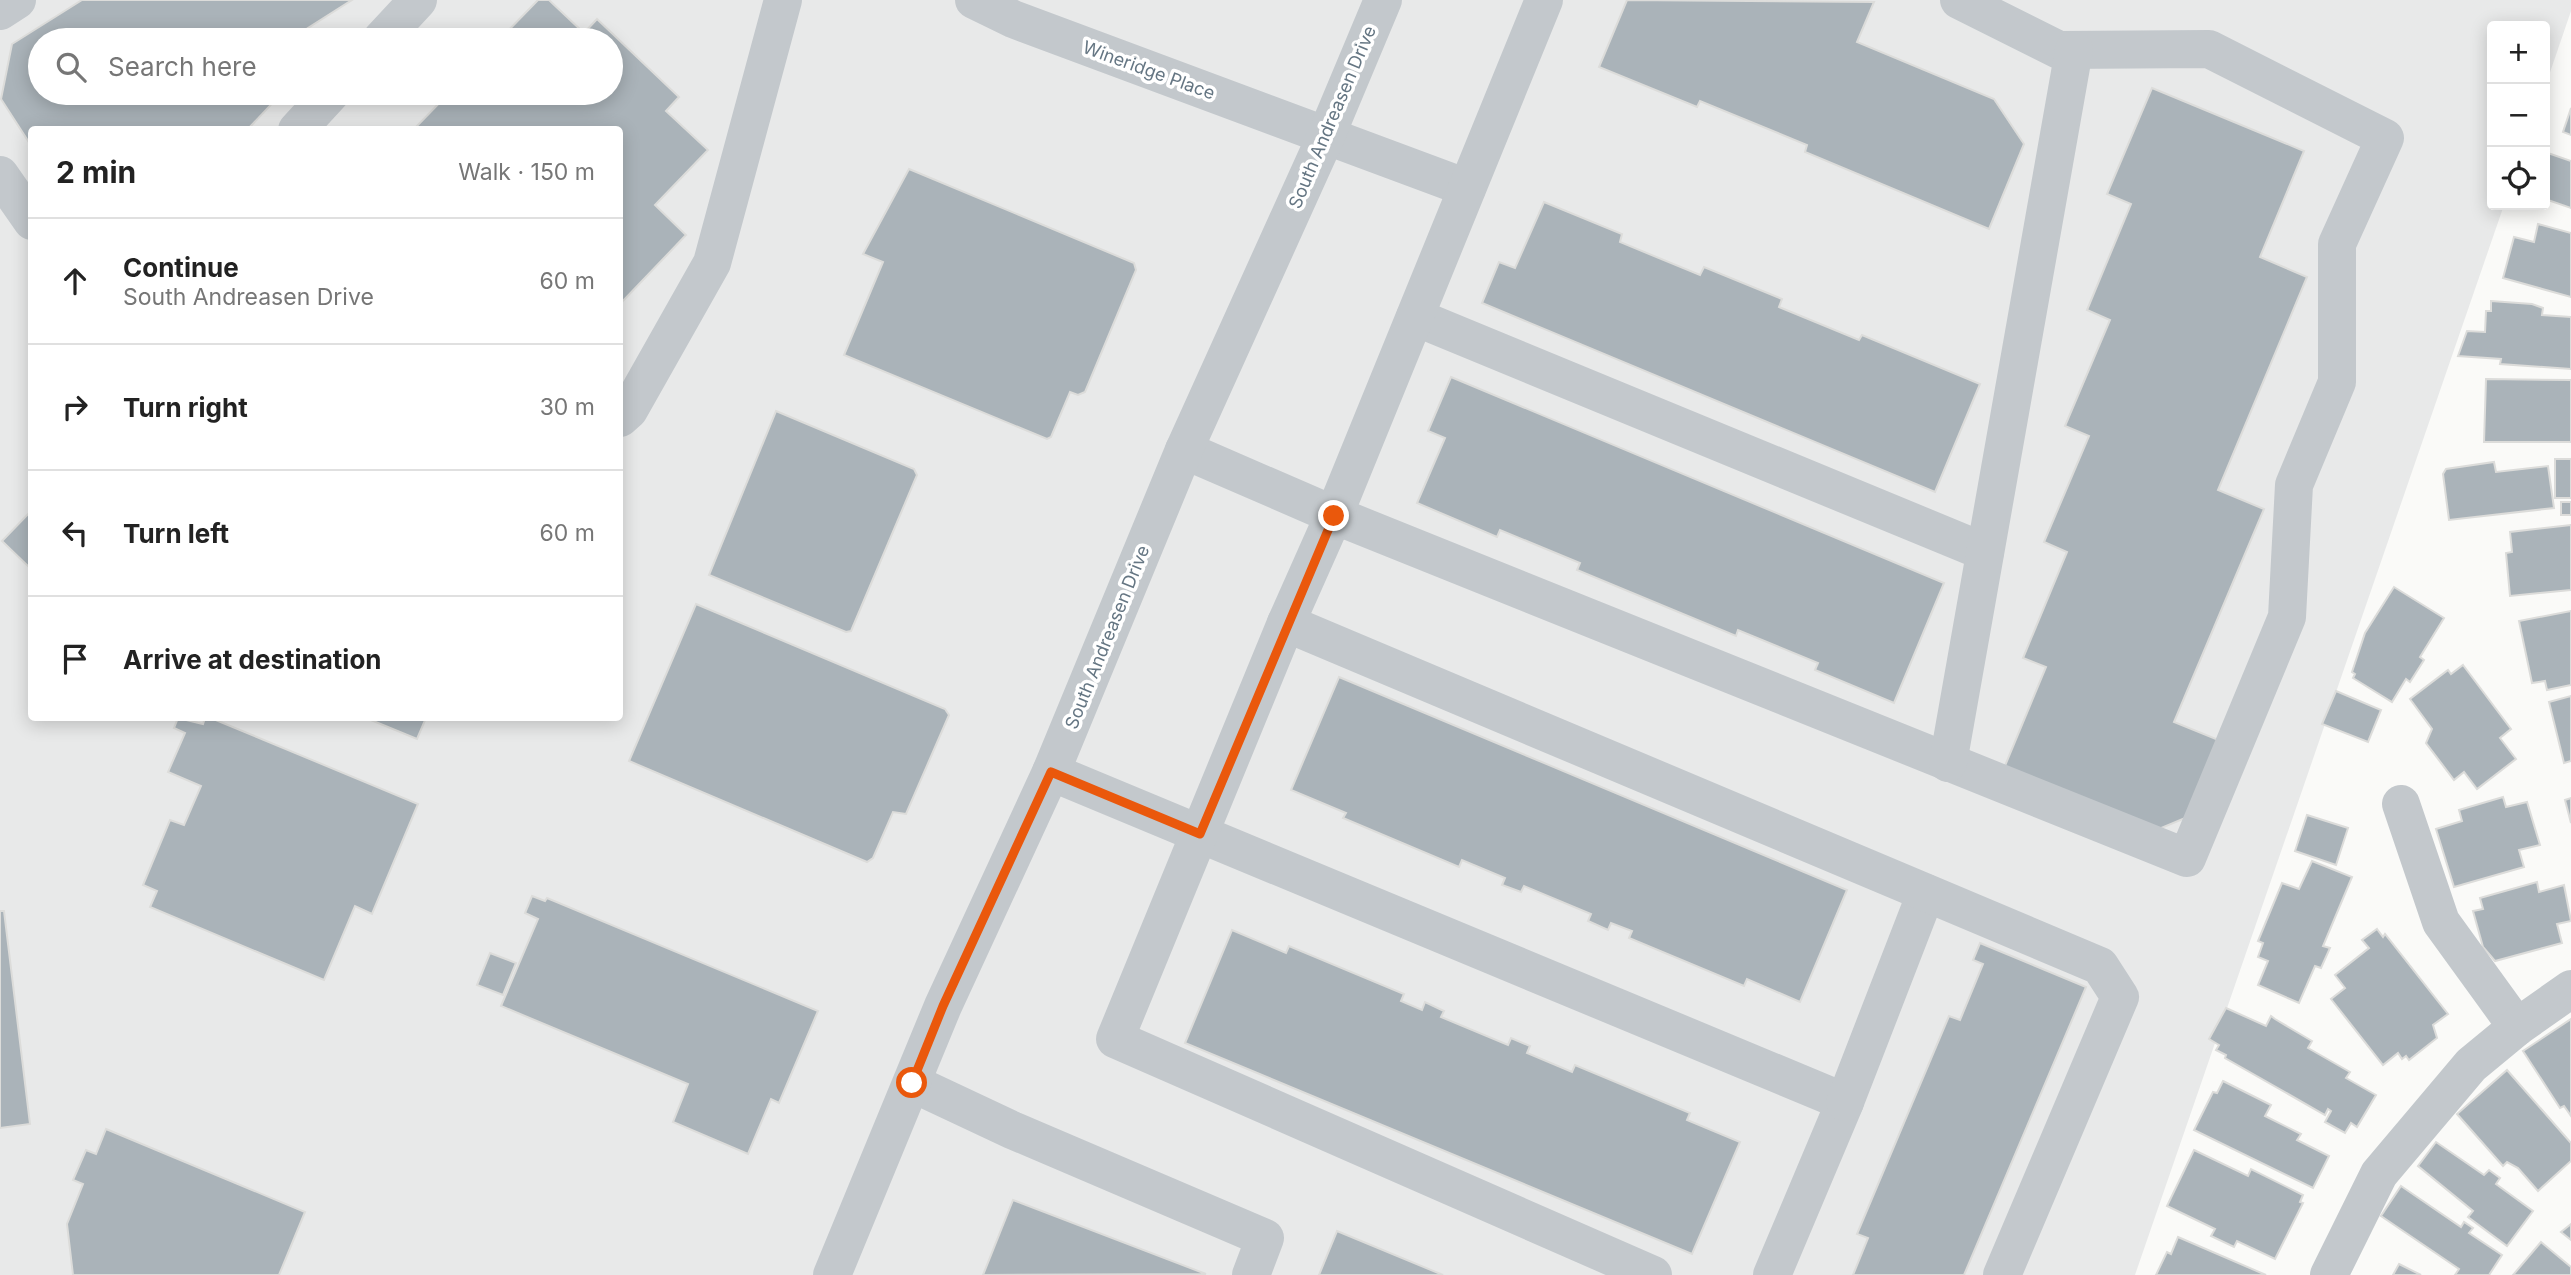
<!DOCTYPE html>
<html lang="en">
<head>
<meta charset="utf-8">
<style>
	:root { --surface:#fff; --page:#f6f6f6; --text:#222; --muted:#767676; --line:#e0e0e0 }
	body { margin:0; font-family:Inter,sans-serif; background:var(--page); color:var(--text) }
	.controls { position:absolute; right:21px; top:21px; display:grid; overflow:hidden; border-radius:7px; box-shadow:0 4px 18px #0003 }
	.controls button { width:63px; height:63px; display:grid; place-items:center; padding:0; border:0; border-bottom:2px solid var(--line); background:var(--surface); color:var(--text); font:35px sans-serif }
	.stop { position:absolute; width:21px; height:21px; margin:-16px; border:5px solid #ea580c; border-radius:50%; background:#fff }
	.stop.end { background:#ea580c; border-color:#fff; box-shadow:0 2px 7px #0008 }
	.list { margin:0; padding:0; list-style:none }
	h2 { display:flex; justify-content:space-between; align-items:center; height:91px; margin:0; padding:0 28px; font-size:30px }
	h2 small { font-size:23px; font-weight:400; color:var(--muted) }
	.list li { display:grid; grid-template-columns:46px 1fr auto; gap:21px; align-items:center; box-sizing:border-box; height:126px; padding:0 28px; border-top:2px solid var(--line) }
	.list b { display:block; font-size:26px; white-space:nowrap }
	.list p { margin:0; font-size:23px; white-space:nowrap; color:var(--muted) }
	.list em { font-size:23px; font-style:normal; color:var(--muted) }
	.icon { flex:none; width:38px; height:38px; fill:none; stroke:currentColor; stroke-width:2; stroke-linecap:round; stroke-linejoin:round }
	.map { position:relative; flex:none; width:2571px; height:1275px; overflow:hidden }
	.search { position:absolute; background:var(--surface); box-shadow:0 4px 18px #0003; left:28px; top:28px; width:595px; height:77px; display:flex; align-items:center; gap:18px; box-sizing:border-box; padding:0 24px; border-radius:38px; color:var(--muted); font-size:26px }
	.panel { position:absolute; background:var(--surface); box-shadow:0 4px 18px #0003; left:28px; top:126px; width:595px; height:595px; border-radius:7px }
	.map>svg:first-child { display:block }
	.built { fill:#e8e9e9; fill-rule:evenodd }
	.building { fill:#aab3b9; stroke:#dcdcda; stroke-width:2 }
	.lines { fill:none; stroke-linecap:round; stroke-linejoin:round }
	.minor { stroke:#c3c8cc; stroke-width:38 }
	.route { stroke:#ea580c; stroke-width:9 }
	.labels { text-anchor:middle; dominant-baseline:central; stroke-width:7; stroke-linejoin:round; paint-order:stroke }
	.street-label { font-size:18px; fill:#657683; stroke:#fff }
</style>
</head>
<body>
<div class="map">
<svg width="2571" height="1275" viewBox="0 0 2571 1275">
	<rect width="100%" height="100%" fill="#fafaf8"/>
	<path class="built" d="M0 0H2571V11L2545 87V26H2492V205H2504L2135 1275H0ZM40 40H611V93H40ZM32 130H620V718H32Z"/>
	<g class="building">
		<path d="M82 0H352L289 40H40V93H282L247 130H32V147L1 99 12 44Z"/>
		<path d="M538 0H549L584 33 597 19 679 97 666 111 708 150 655 205 686 235 620 304V130H413L449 93H611V40H499Z"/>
		<path d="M1627 0 1874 2 1857 42 1994 99 2024 144 1989 229 1805 152 1807 145 1700 101 1697 107 1599 67Z"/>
		<path d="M2152 88 2304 151 2260 257 2307 277 2218 490 2264 509 2174 722 2221 741 2190 816 2147 834 2002 773 2046 667 2023 658 2067 552 2044 542 2089 436 2065 426 2110 320 2087 310 2131 204 2107 194Z"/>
		<path d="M2571 108V135L2563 132Z"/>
		<path d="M2545 152 2571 161V208L2545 199Z"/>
		<path d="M909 169 1134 263 1136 270 1085 392 1078 395 1070 392 1051 437 1047 439 844 355 883 262 863 254Z"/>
		<path d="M1544 202 1622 234 1620 242 1700 275 1704 267 1782 299 1779 307 1859 340 1862 335 1980 384 1935 492 1482 303 1499 262 1515 268Z"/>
		<path d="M2538 224 2571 233V297L2503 278 2514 237 2534 242Z"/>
		<path d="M2491 301 2532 304 2543 308 2542 315 2571 317V369L2500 364 2501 359 2458 356 2467 331 2485 332 2486 311H2491Z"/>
		<path d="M1451 377 1944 583 1894 703 1815 670 1818 663 1738 630 1736 636 1577 570 1580 563 1500 530 1497 537 1417 503 1445 438 1428 431Z"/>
		<path d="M2486 379 2571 380V442H2484Z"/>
		<path d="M776 411 914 469 917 475 851 631 846 632 709 575Z"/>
		<rect x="2555" y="459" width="16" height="39"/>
		<path d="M2494 462 2496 472 2548 466 2554 508 2449 520 2443 474 2446 469Z"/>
		<rect x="2561" y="502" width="10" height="13"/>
		<path d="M32 510V570L2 541Z"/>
		<path d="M2571 525V590L2510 596 2506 553 2512 552 2510 532Z"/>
		<path d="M2394 587 2444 618 2420 657 2424 660 2410 682 2406 679 2392 702 2353 678 2355 674 2352 672 2365 633Z"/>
		<path d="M696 604 945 709 949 715 906 814 893 812 873 858 867 862 629 761Z"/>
		<path d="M2571 611V685L2547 690 2545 681 2532 683 2519 621Z"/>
		<path d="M2463 665 2511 729 2500 738 2516 759 2477 789 2464 772 2454 780 2426 743 2432 729 2410 699 2448 670 2451 674Z"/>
		<path d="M1339 677 1847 890 1800 1002 1747 979 1744 986 1629 938 1632 931 1611 923 1608 930 1588 921 1591 914 1524 886 1521 892 1502 885 1505 878 1462 860 1459 867 1343 818 1346 813 1291 790Z"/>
		<path d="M2336 691 2381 710 2368 742 2322 724Z"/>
		<path d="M2571 696V761L2564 763 2549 702Z"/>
		<path d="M178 718 203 724 205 718H211L418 804 372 914 355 906 324 980 150 907 157 891 143 885 170 820 184 825 201 786 168 772 185 733 174 728Z"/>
		<path d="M366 718H426L417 739Z"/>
		<path d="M2503 797 2506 807 2527 802 2540 845 2519 850 2524 867 2454 887 2436 829 2462 821 2459 810Z"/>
		<path d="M2571 798V823L2565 800Z"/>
		<path d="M2307 815 2348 828 2336 865 2295 851Z"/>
		<path d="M2312 861 2352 877 2323 946 2330 948 2321 968 2315 966 2299 1003 2258 985 2268 961 2258 957 2263 943 2258 941 2282 883 2299 889Z"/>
		<path d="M2537 882 2539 892 2564 885 2571 921 2557 924 2562 943 2495 961 2483 947 2473 911 2483 909 2480 898Z"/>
		<path d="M532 896 545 901 547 898 818 1011 779 1103 771 1099 748 1154 673 1122 688 1084 501 1006 538 919 525 913Z"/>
		<path d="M0 911H4L30 1124 0 1128Z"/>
		<path d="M2377 929 2383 937 2385 934 2448 1014 2433 1025 2437 1038 2409 1060 2406 1056 2402 1059 2398 1053 2383 1065 2331 999 2345 988 2335 975 2369 948 2362 940Z"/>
		<path d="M1232 930 1286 953 1289 946 1404 994 1401 1001 1422 1010 1425 1002 1444 1011 1441 1017 1508 1045 1511 1038 1530 1046 1527 1053 1572 1072 1575 1065 1690 1113 1687 1120 1740 1142 1692 1254 1185 1043Z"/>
		<path d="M1980 943 2086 987 1964 1275H1853L1868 1238 1857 1234 1949 1016 1960 1020 1983 964 1973 960Z"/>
		<path d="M490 953 516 963 503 995 477 985Z"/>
		<path d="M2226 1008 2266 1026 2271 1016 2275 1019 2312 1041 2308 1048 2350 1072 2346 1078 2376 1095 2357 1127 2351 1123 2345 1133 2325 1122 2331 1111 2328 1109 2325 1115 2225 1058 2226 1055 2216 1050 2219 1045 2209 1039Z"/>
		<path d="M2571 1019V1116L2564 1106 2560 1108 2523 1051Z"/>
		<path d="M2507 1070 2571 1143V1161L2538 1191 2518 1168 2507 1162 2503 1166 2457 1114Z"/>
		<path d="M2223 1081 2271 1105 2265 1116 2301 1134 2297 1140 2329 1156 2313 1188 2194 1130 2213 1092 2217 1093Z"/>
		<path d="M106 1129 305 1212 279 1275H73L67 1224 83 1184 73 1180 86 1150 96 1154Z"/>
		<path d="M2436 1142 2484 1175 2489 1170 2500 1178 2496 1184 2533 1211 2507 1246 2468 1217 2473 1211 2418 1166Z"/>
		<path d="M2194 1150 2248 1176 2251 1169 2303 1195 2300 1202 2303 1203 2275 1259 2237 1241 2234 1247 2211 1236 2215 1229 2167 1206Z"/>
		<path d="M2401 1186 2461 1227 2464 1222 2473 1228 2469 1233 2502 1255 2489 1275H2455L2459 1269 2381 1216Z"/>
		<path d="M1013 1200 1206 1274 983 1275Z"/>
		<path d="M2571 1224V1240L2561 1232Z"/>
		<path d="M1337 1231 1443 1275H1319Z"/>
		<path d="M2178 1237 2266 1275H2156L2167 1252 2171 1254Z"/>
		<path d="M2541 1242 2571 1267V1275H2513Z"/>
		<path d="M2399 1264 2421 1275H2393Z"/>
	</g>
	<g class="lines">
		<g class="minor">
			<path d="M974 0 1013 19 1467 188"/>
			<path d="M0 11 17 0"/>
			<path d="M381 40 418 0"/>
			<path d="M297 130 331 93"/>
			<path d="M0 175 32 221"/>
			<path d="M1415 317 1985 552"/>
			<path d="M620 418 629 410 712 263 783 0"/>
			<path d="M1184 450 1334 515 2187 858 2287 617 2294 485 2337 382V244L2385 138 2209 49 2059 50 1959 0"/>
			<path d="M1286 623 1334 515 1544 0"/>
			<path d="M1948 763 2074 50"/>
			<path d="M1051 772 1845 1102 1772 1275"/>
			<path d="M2401 804 2441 922 2517 1027"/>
			<path d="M912 1083 1012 1130 1265 1238 1251 1275"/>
			<path d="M1845 1102 1926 893"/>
			<path d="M832 1275 943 1006 1051 772 1184 450 1326 136 1383 0"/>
			<path d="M1653 1275 1115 1039 1286 623 2100 966 2120 997 2002 1275"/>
			<path d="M2329 1275 2379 1174 2471 1065 2517 1027 2571 989"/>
		</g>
	</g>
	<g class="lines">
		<path class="route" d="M912 1083 943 1006 1051 772 1200 834 1334 516"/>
	</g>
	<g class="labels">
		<g class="street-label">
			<text transform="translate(1149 70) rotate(20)">Wineridge Place</text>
			<text transform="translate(1332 117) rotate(-67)">South Andreasen Drive</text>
			<text transform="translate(1107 637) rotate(-68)">South Andreasen Drive</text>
		</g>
	</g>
</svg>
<div class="controls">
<button>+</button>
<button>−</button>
<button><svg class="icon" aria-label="locate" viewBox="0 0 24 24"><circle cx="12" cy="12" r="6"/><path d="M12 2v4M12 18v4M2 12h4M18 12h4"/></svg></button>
</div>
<div class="stop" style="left:912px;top:1083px"></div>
<div class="stop end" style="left:1334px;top:516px"></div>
<div class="search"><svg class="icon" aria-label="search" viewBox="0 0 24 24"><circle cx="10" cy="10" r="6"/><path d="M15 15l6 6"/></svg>Search here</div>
<section class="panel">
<h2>2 min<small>Walk · 150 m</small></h2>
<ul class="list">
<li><svg class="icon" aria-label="ahead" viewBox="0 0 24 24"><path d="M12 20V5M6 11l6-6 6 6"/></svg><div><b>Continue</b><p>South Andreasen Drive</p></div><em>60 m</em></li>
<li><svg class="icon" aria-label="right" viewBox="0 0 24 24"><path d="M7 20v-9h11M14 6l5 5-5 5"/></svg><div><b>Turn right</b></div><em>30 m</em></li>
<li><svg class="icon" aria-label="left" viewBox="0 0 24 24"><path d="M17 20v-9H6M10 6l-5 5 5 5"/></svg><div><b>Turn left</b></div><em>60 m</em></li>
<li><svg class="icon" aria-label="arrive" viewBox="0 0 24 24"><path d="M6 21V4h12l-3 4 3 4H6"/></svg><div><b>Arrive at destination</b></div></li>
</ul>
</section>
</div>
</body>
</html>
